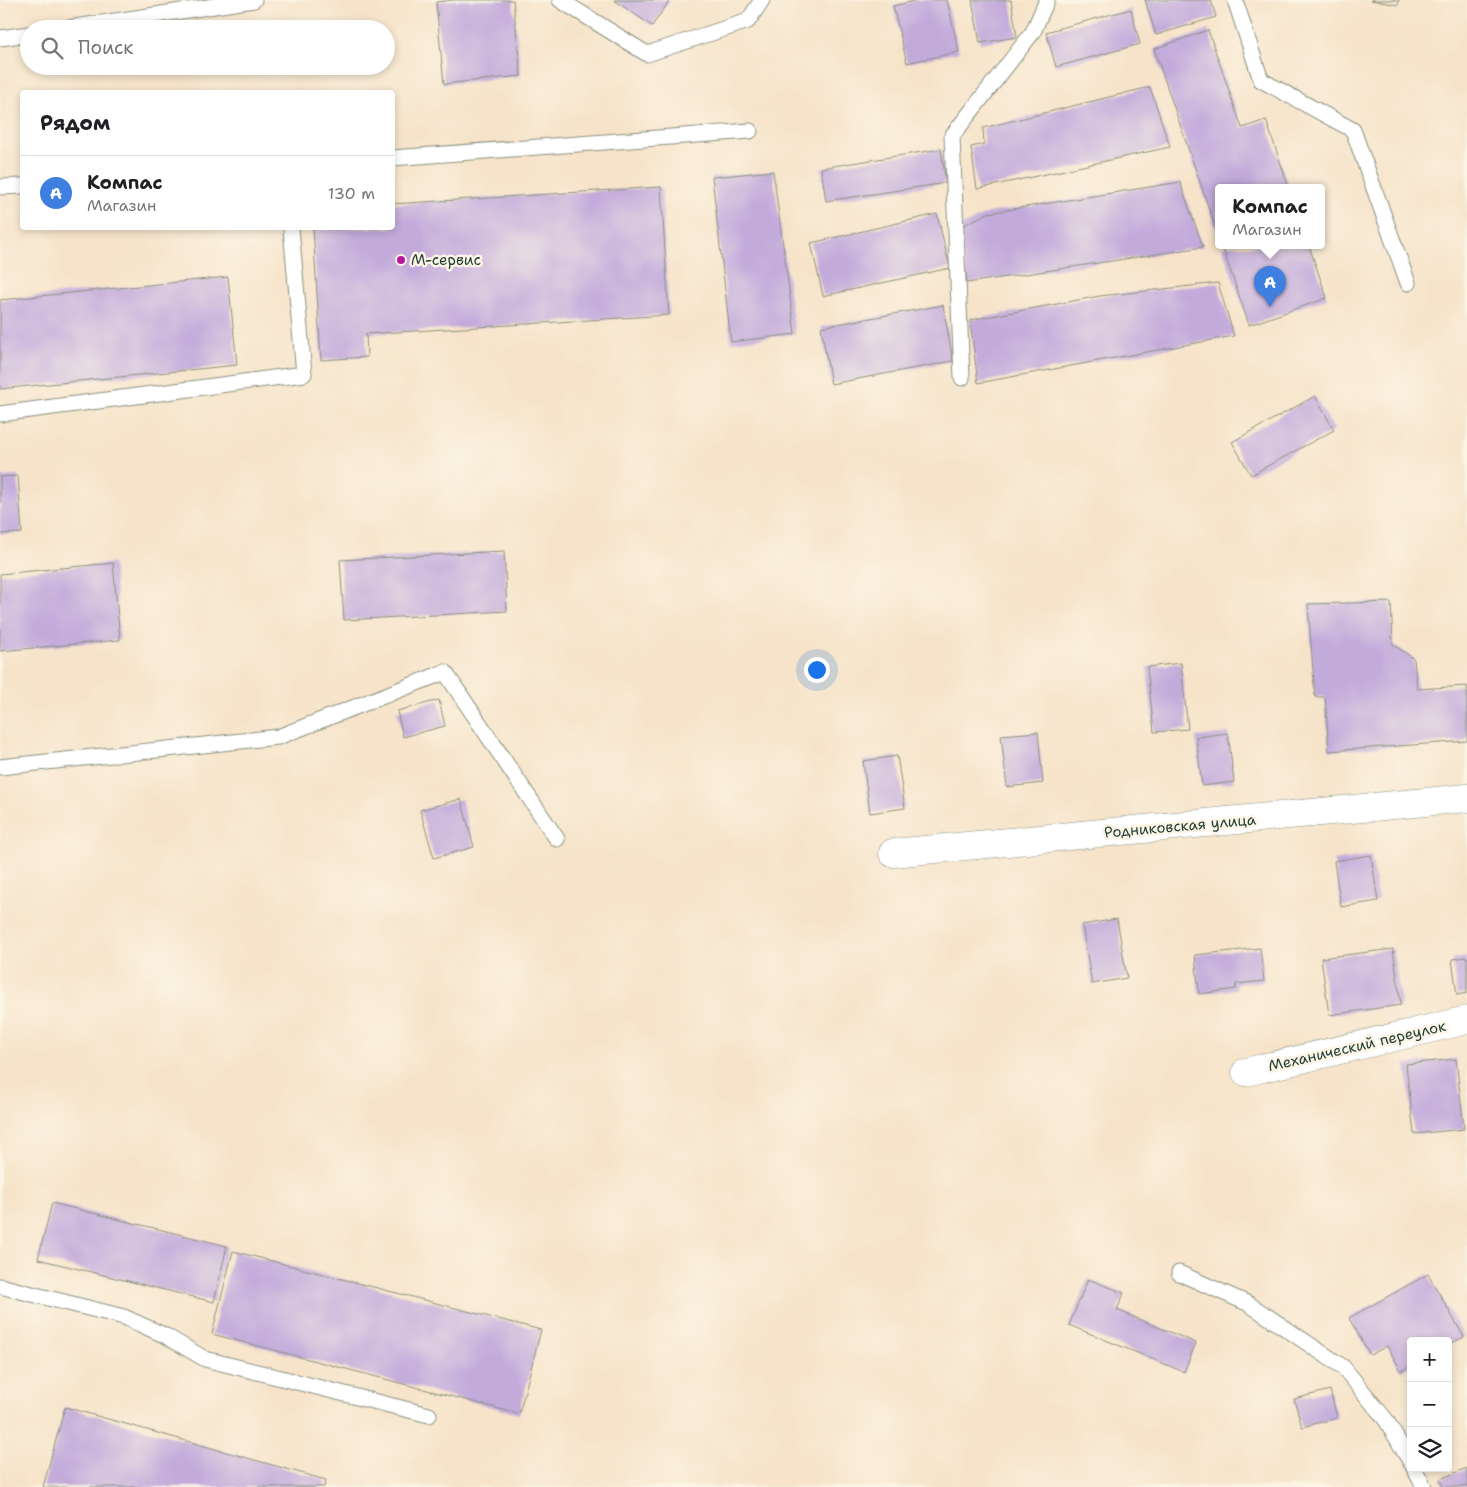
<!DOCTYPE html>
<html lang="ru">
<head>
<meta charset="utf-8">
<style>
	:root { --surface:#fff; --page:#f2f2f2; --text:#202124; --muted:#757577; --line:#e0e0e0; --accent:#0f766e }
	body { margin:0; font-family:"Shantell Sans",sans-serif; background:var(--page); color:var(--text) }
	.controls { position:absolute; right:15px; bottom:15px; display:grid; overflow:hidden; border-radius:5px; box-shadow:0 2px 8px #0003 }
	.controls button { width:45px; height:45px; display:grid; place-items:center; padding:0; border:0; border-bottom:1px solid var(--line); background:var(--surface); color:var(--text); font:25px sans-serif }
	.you { position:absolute; left:816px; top:669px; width:18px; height:18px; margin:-12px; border:4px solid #fff; border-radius:50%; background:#1a73e8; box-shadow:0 0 0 8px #1a73e833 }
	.badge { display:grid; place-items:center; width:32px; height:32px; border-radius:50%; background:var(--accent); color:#fff; font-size:16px; font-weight:700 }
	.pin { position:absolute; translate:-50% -41px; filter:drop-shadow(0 1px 2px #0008) }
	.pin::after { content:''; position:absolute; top:26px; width:18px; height:15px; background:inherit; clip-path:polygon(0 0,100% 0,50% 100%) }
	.popup { position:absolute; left:1215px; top:184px; width:110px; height:65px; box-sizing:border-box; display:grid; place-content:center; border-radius:5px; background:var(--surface); filter:drop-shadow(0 1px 4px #0005); font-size:16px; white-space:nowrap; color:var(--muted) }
	.popup b { font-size:19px; color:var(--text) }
	.popup::after { content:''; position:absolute; left:50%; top:100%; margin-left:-10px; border:10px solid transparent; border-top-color:var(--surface) }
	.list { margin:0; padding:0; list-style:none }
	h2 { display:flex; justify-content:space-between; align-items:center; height:65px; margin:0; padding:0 20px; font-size:21px }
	h2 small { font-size:16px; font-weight:400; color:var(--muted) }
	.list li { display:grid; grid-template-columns:32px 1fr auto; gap:15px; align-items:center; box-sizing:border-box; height:75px; padding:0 20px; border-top:1px solid var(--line) }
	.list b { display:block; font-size:19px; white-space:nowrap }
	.list p { margin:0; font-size:16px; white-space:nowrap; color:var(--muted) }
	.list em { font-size:16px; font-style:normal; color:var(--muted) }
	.icon { flex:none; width:28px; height:28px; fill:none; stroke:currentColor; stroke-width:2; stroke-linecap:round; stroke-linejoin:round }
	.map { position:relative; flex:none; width:1467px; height:1487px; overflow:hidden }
	.search { position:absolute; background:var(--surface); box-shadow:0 2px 8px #0003; left:20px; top:20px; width:375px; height:55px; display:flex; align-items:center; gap:12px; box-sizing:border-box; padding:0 18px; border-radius:28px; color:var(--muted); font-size:19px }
	.panel { position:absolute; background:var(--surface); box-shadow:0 2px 8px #0003; left:20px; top:90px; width:375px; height:140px; border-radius:5px }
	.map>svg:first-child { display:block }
	.building { fill:#c2aadb }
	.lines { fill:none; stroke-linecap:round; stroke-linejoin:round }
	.lane-casing { stroke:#8a907e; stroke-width:17 }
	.street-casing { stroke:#8a907e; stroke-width:29 }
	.lane { stroke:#fff; stroke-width:15 }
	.street { stroke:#fff; stroke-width:28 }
	.poi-dot { fill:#b5179e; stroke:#fcf5e5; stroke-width:2 }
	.labels { text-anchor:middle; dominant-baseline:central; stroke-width:5; stroke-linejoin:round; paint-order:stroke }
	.poi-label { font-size:15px; fill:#1f3d34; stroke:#fcf5e5; text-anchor:start }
	.street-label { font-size:15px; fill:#1f3d34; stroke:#fcf5e5 }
</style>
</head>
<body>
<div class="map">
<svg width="1467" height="1487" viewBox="0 0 1467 1487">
	<rect width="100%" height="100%" fill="#fcf5e5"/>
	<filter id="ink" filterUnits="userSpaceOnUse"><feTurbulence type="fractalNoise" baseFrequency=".02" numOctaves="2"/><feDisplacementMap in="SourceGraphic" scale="10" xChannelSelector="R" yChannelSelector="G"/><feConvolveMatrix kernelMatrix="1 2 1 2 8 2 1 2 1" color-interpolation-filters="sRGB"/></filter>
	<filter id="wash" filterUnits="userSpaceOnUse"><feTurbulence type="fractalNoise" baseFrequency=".0096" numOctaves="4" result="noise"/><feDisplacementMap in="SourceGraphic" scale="20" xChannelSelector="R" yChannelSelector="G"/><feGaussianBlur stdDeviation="1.12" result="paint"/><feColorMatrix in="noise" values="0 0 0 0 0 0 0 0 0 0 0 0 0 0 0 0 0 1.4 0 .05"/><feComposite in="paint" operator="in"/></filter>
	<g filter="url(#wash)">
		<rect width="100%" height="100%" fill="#f6e3c9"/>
		<g id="blocks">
			<g class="building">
				<path d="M454 0H513L521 76 444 84 436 2Z"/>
				<path d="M614 0H670L652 26Z"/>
				<path d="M918 0H947L959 52 907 63 893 6Z"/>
				<path d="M972 0H1011L1017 37 980 43Z"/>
				<path d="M1145 0H1211L1216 17 1156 35Z"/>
				<path d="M1371 0H1399L1398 5Z"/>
				<path d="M1131 9 1140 44 1056 67 1046 32Z"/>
				<path d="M1208 30 1242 128 1266 120 1289 188H1219L1218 235 1154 49Z"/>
				<path d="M1150 87 1170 147 977 189 971 147 984 144 983 128Z"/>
				<path d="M941 149 946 183 826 201 821 168Z"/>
				<path d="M773 171 795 334 731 342 712 177Z"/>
				<path d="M1180 182 1203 247 967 283 960 227 988 213Z"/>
				<path d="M661 187 669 315 366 334 367 357 321 360 313 228H392V204Z"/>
				<path d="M937 214 950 268 823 296 811 243Z"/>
				<path d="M1222 246H1309L1327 298 1249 325Z"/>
				<path d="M228 277 237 365 0 389V300Z"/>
				<path d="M1218 283 1234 336 978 383 970 320 1100 296Z"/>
				<path d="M943 305 953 361 831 384 821 327Z"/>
				<path d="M1315 396 1334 430 1251 475 1232 442Z"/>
				<path d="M18 476 22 533 0 534V477Z"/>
				<path d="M504 551 507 611 344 620 340 560Z"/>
				<path d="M113 563 120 640 0 651V574Z"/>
				<path d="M1391 602 1393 644 1414 659 1417 689 1467 686V741L1329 751 1325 697H1315L1308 604Z"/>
				<path d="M1181 663 1188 729 1154 732 1147 667Z"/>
				<path d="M439 700 445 726 403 737 397 711Z"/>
				<path d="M1038 732 1043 783 1007 787 1001 735Z"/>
				<path d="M1228 733 1234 782 1202 786 1196 737Z"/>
				<path d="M897 756 905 808 870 813 863 761Z"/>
				<path d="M461 799 474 847 434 858 420 810Z"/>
				<path d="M1371 855 1378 901 1341 907 1334 861Z"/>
				<path d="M1117 919 1127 978 1092 984 1082 925Z"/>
				<path d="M1260 948 1264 981 1236 984V989L1199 994 1195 955Z"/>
				<path d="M1393 949 1401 1005 1329 1015 1321 958Z"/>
				<path d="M1467 957V993L1457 995 1452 959Z"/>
				<path d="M1456 1059 1464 1129 1414 1134 1406 1064Z"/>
				<path d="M52 1203 227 1246 214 1302 38 1259Z"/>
				<path d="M233 1251 541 1330 519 1414 212 1334Z"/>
				<path d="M1428 1274 1464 1337 1448 1345V1341H1411V1366L1401 1371 1387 1346 1370 1355 1349 1318Z"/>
				<path d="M1088 1279 1124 1293 1117 1310 1196 1343 1184 1372 1069 1325Z"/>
				<path d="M1330 1390 1337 1418 1302 1427 1294 1399Z"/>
				<path d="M65 1407 326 1480 324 1487H43Z"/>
				<path d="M1467 1468V1487H1443L1440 1479Z"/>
			</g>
		</g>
	</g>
	<g filter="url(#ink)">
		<use href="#blocks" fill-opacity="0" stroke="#8a907e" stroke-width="1"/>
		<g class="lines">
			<defs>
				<g id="lane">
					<path d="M560 0 647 54 748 21 762 0"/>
					<path d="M1235 0 1261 80 1353 130 1408 283"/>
					<path d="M62 29 254 0"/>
					<path d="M0 38 29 34"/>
					<path d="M392 158 750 131"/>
					<path d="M0 187 22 186"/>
					<path d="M962 378 952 136 1033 32 1047 0"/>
					<path d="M0 414 304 374 291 228"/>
					<path d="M0 767 278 737 445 672 557 839"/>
					<path d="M1179 1273 1249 1304 1343 1367 1386 1420 1411 1463"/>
					<path d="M0 1286 124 1317 166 1336 205 1359 429 1415"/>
					<path d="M1414 1468 1424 1487"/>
				</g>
				<g id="street">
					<path d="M893 853 1467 798"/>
					<path d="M1246 1072 1467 1020"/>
				</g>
			</defs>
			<use href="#lane" class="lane-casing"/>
			<use href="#street" class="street-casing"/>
			<use href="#lane" class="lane"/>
			<use href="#street" class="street"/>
		</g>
	</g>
	<circle class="poi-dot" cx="401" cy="260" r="5"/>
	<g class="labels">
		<g class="poi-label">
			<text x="411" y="260">М-сервис</text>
		</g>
		<g class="street-label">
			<text transform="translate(1180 826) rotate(-5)">Родниковская улица</text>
			<text transform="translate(1357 1046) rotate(-13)">Механический переулок</text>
		</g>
	</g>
</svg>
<div class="controls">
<button>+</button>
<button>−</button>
<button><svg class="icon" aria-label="layers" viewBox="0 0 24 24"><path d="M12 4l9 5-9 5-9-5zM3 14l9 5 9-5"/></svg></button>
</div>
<div class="you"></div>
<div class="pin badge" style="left:1270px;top:307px;background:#3f7fe0">A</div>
<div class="popup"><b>Компас</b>Магазин</div>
<div class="search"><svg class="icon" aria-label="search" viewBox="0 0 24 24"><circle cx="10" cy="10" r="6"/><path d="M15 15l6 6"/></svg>Поиск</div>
<section class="panel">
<h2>Рядом<small></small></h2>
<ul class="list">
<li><span class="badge" style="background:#3f7fe0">A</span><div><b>Компас</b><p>Магазин</p></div><em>130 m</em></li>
</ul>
</section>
</div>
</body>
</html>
